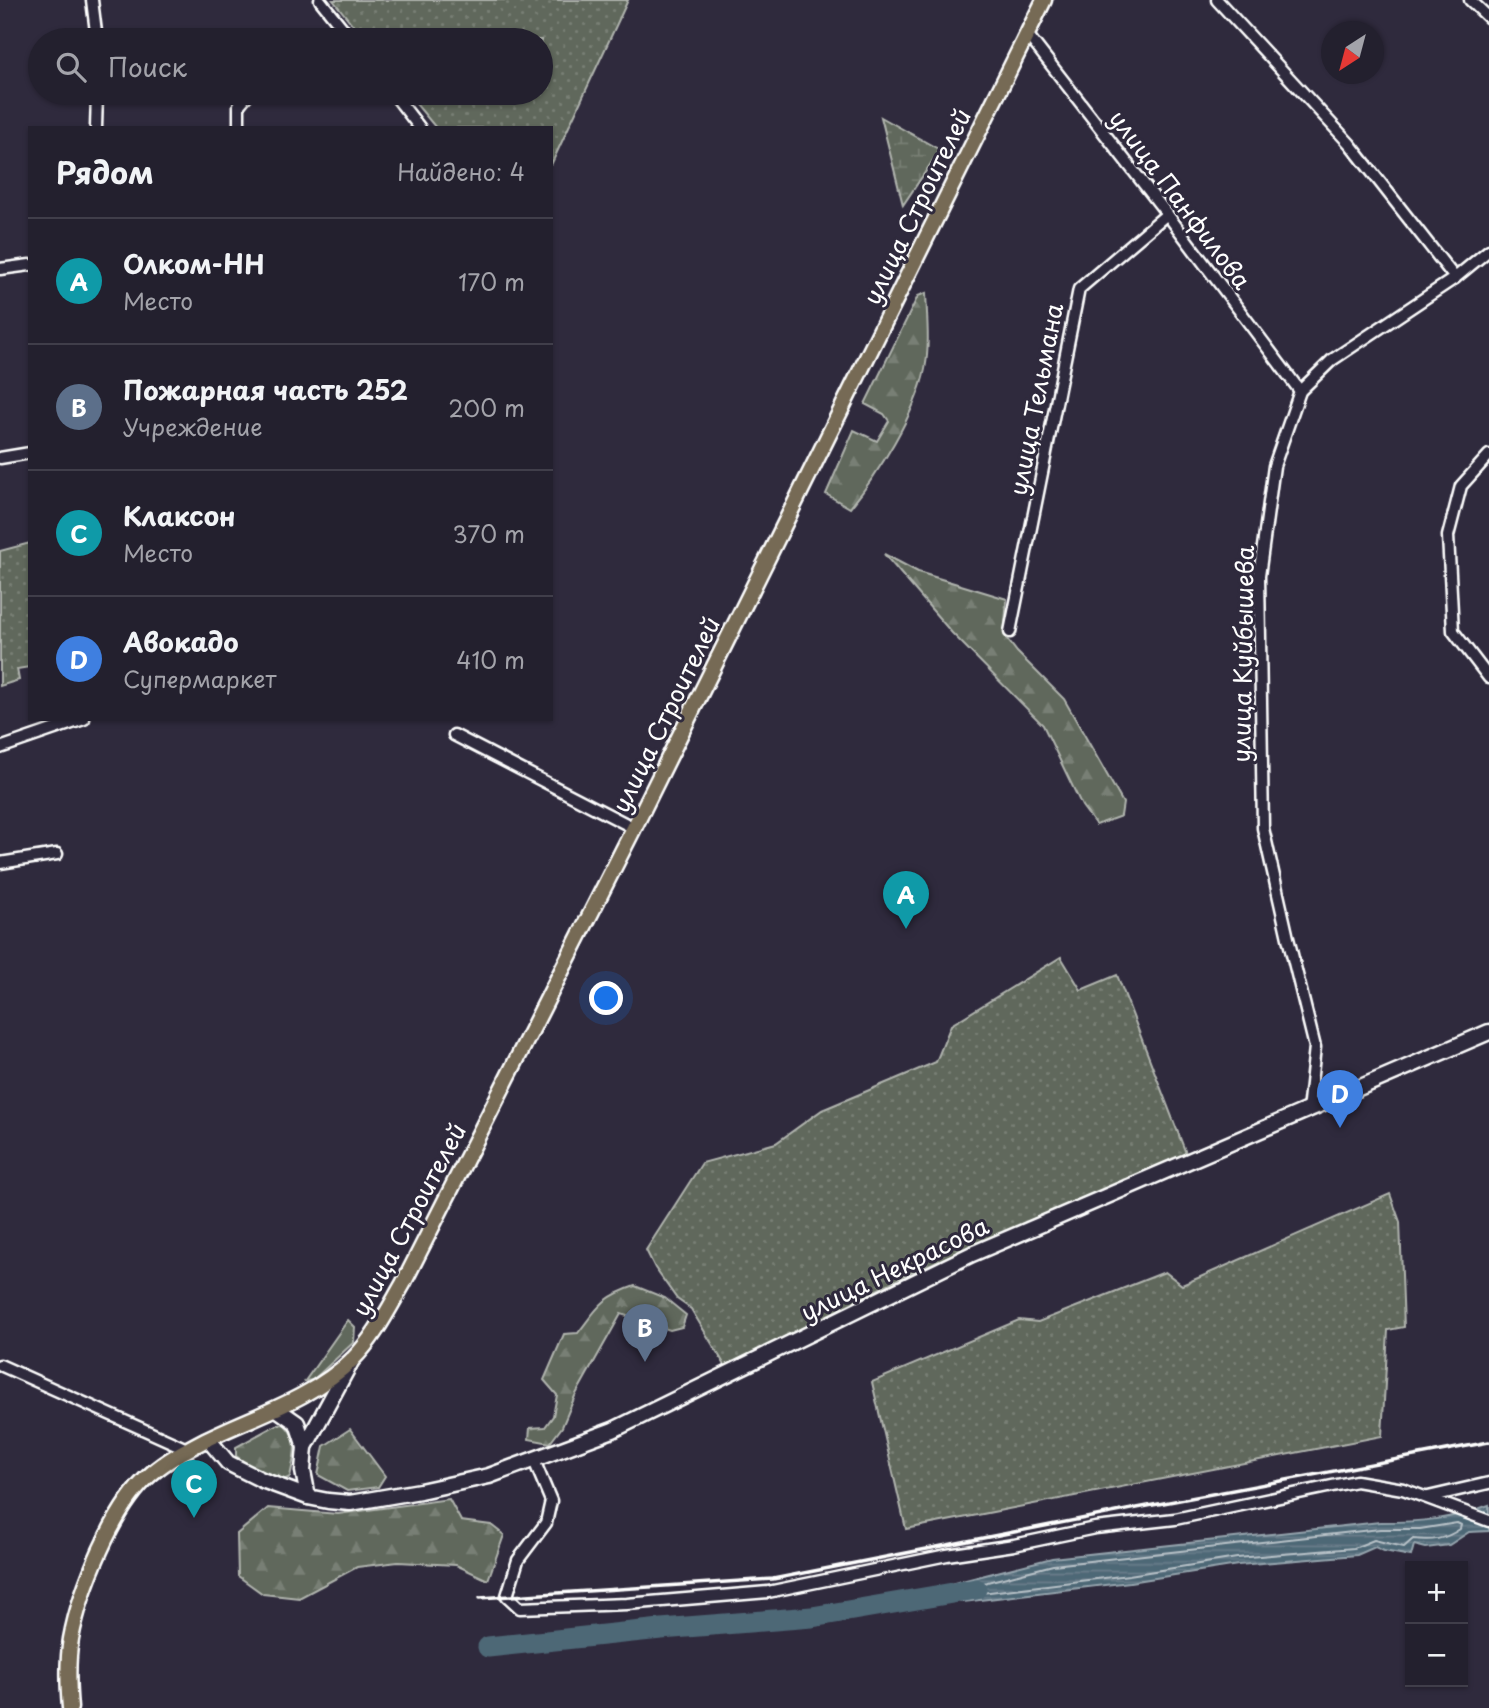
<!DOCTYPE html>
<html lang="ru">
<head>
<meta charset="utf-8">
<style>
	:root { --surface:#23202e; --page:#2b2836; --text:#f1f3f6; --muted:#a3a3aa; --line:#403e4a; --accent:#ffd166 }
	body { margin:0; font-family:"Playpen Sans",sans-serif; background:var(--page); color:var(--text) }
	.controls { position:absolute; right:21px; bottom:21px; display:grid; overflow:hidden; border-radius:0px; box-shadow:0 2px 5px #0004 }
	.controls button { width:63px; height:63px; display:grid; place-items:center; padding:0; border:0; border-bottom:2px solid var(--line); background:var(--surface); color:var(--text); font:35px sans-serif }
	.compass { position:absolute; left:1321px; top:21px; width:63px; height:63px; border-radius:50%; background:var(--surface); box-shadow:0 2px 5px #0004; rotate:216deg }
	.you { position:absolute; left:607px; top:999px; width:24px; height:24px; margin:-18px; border:5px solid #fff; border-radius:50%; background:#1a73e8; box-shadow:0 0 0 10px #1a73e833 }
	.badge { display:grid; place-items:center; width:46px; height:46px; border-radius:50%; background:var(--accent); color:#fff; font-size:23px; font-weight:700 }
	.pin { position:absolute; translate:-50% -58px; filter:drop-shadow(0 2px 4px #0008) }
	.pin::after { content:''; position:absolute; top:37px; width:24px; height:21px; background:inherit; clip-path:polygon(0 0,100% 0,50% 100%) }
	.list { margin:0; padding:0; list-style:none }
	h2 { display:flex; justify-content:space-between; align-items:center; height:91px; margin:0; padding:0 28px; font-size:30px }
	h2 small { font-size:23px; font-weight:400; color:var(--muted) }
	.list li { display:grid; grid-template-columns:46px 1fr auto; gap:21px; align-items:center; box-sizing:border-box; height:126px; padding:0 28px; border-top:2px solid var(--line) }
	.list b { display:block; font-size:26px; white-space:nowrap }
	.list p { margin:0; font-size:23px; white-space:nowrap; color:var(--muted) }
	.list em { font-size:23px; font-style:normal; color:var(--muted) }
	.icon { flex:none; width:38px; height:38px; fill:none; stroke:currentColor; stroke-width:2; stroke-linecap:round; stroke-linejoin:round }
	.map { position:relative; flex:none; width:1489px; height:1708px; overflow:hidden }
	.search { position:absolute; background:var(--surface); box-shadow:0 2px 5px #0004; left:28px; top:28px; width:525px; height:77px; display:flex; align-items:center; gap:18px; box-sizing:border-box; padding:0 24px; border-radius:38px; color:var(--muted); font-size:26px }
	.panel { position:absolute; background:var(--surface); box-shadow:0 2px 5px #0004; left:28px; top:126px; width:525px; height:595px; border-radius:0px }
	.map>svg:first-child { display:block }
	.grass { fill:#60685c; stroke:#b0b4ae; stroke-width:2 }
	.forest { fill:url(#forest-firs); stroke:#b0b4ae; stroke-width:2 }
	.wetland { fill:url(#wetland-marsh); stroke:#b0b4ae; stroke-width:2 }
	.garden { fill:url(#garden-dots); stroke:#b0b4ae; stroke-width:2 }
	.water { fill:url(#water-rules); stroke:#95a4ad; stroke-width:2 }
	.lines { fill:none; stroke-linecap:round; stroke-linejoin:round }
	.shore { stroke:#b8c2c8; stroke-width:2 }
	.river { stroke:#4e6776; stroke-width:21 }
	.street-casing { stroke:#fff; stroke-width:15 }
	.secondary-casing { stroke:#fff; stroke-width:19 }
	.primary-casing { stroke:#fff; stroke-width:19 }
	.street { stroke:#2f2a3d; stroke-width:10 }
	.secondary { stroke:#2f2a3d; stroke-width:14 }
	.primary { stroke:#766a55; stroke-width:14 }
	.rail { stroke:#fff; stroke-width:3.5 }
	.labels { text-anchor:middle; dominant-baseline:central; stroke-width:6; stroke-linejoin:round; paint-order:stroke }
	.street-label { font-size:24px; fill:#fff; stroke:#2f2a3d }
</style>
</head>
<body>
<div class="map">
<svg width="1489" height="1708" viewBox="0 0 1489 1708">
	<defs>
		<pattern id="forest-firs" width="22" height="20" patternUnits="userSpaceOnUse" patternTransform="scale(1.75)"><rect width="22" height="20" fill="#60685c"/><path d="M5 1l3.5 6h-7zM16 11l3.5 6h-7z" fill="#787f74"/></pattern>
		<pattern id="wetland-marsh" width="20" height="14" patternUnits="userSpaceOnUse" patternTransform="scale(1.75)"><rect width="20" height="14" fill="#60685c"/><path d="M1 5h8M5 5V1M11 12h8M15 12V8" fill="none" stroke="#787f74"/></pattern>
		<pattern id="garden-dots" width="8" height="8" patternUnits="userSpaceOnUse" patternTransform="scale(1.75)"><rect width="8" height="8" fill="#60685c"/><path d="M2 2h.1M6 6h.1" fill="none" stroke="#787f74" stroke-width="1.8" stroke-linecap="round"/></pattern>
		<pattern id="water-rules" width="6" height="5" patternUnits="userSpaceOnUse" patternTransform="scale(1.75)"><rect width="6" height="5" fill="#4e6776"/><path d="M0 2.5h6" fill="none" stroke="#697e8b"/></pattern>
	</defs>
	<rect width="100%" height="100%" fill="#2f2a3d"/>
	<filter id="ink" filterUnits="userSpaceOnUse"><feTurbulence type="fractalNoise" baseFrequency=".0143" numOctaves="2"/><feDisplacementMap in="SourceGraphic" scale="14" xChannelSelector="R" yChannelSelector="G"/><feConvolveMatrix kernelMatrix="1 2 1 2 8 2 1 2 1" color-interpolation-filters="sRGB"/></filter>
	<g filter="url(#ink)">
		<path class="grass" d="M348 1320 355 1327 354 1342 313 1380 305 1381Z"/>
		<g class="forest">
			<path d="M926 293C927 318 930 345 925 369 916 413 878 474 850 508L826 494 854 430 877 441 889 421 884 414 865 404 918 296Z"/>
			<path d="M884 554 918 572 1007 599 1004 635 1017 652 1064 699 1123 803 1121 816 1096 825 1082 806 1043 725 952 633Z"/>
			<path d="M635 1286 665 1298 686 1315 682 1327 670 1330 621 1314 575 1396 562 1427 550 1443 529 1439 530 1428 545 1427 553 1416 557 1395 544 1380 564 1334 578 1333C598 1307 602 1297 635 1286Z"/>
			<path d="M284 1424C301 1441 294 1455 290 1477L282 1481 256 1470 236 1456V1447L276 1425Z"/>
			<path d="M350 1429 385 1476 378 1487 347 1491 318 1475 324 1446Z"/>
			<path d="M449 1499 461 1521 491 1525 504 1535 488 1580 456 1565 398 1562 357 1567 299 1598 263 1594 238 1576 237 1534 268 1508 338 1514Z"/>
		</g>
		<path class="wetland" d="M881 117 940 150 903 205Z"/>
		<g class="garden">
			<path d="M333 0H628L551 165V128H436L407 93H541V40H365Z"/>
			<path d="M30 543V667L17 669 19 680 0 686V551Z"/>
			<path d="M1061 957 1081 990 1117 975 1187 1156 1092 1194 910 1273 726 1367 691 1309 677 1299 655 1268 646 1250 702 1163 776 1143 822 1110 936 1062 951 1025Z"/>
			<path d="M1390 1194 1400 1222 1404 1327 1388 1330 1382 1436 906 1529 872 1382 1019 1320 1038 1322 1165 1272 1182 1285Z"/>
		</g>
		<path class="water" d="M1489 1505V1531L1469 1532 1449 1545 1426 1548 1414 1545 1411 1556 1384 1551 1375 1547 1357 1555 1238 1565 1130 1582 963 1602 950 1600V1584L1052 1558 1380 1522C1421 1522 1450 1520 1489 1505Z"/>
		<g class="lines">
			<path class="shore" d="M1457 1523 1461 1525 1460 1529C1444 1540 1432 1541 1413 1539L1404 1547 1374 1540 1354 1548 1237 1558 1129 1575 965 1595 961 1592 964 1588 1053 1565 1380 1529H1420Z"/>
			<path class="river" d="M488 1647 661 1629 812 1617 976 1589"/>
			<defs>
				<g id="street">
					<path d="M92 0 97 40"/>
					<path d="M320 0 352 40"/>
					<path d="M1217 0 1350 144 1455 278"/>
					<path d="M1470 0 1489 18"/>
					<path d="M1027 34 1167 214 1300 391"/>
					<path d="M393 93 420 128"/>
					<path d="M96 128 97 93"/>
					<path d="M239 128V105L249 93"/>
					<path d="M0 269 30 265"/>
					<path d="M1489 455 1461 486 1448 536 1453 631 1489 678"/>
					<path d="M0 458 30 453"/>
					<path d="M1010 632 1079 289 1167 214"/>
					<path d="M454 735 634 828"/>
					<path d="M0 748 84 719"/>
					<path d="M0 863 57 854"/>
					<path d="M1308 1111 1315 1047 1288 938 1263 828 1259 576 1274 466 1300 391 1332 360 1455 278 1489 250"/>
					<path d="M0 1365 187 1449"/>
					<path d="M533 1458 551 1501 546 1523 518 1560 507 1596 520 1608 627 1604 768 1592 947 1555 1014 1545 1095 1528 1175 1519 1356 1481 1403 1489 1489 1521"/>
					<path d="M1428 1497 1489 1483"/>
				</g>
				<g id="secondary">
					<path d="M277 1409 297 1423 305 1447"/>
					<path d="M208 1439 228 1463 262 1480 308 1497 328 1501 350 1503 420 1491 489 1476 613 1430 972 1254 1489 1032"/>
					<path d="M308 1497 303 1471 305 1447 352 1360"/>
				</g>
				<path id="primary" d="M70 1708C68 1685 67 1662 71 1639 80 1590 113 1507 151 1474 167 1460 186 1450 205 1440 255 1415 311 1400 353 1359 374 1338 388 1310 403 1284L634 828 1044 0"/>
			</defs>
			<use href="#street" class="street-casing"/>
			<use href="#secondary" class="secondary-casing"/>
			<use href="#primary" class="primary-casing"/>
			<use href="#street" class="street"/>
			<use href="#secondary" class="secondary"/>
			<use href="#primary" class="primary"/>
			<path class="rail" d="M480 1598 773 1579 1137 1508 1489 1442"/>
		</g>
	</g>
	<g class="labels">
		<g class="street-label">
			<text transform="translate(1181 199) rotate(53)">улица Панфилова</text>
			<text transform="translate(916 206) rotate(-64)">улица Строителей</text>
			<text transform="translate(1035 399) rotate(-79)">улица Тельмана</text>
			<text transform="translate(1242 654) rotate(-89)">улица Куйбышева</text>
			<text transform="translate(665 714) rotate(-64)">улица Строителей</text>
			<text transform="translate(408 1219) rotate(-62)">улица Строителей</text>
			<text transform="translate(894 1268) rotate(-26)">улица Некрасова</text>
		</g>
	</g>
</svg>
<div class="controls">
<button>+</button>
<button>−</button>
</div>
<svg class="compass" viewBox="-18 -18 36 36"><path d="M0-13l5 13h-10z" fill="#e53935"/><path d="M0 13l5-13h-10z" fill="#a3a3aa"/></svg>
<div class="you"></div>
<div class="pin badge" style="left:906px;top:929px;background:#0f9aa8">A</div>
<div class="pin badge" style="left:645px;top:1362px;background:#5c6f8a">B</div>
<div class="pin badge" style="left:194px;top:1518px;background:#0f9aa8">C</div>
<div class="pin badge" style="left:1340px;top:1128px;background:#3f7fe0">D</div>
<div class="search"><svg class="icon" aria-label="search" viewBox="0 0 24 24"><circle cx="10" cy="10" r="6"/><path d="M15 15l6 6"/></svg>Поиск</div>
<section class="panel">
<h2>Рядом<small>Найдено: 4</small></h2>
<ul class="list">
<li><span class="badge" style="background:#0f9aa8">A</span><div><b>Олком-НН</b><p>Место</p></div><em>170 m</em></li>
<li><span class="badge" style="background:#5c6f8a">B</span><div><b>Пожарная часть 252</b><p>Учреждение</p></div><em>200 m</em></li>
<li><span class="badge" style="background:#0f9aa8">C</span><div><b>Клаксон</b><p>Место</p></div><em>370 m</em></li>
<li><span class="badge" style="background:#3f7fe0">D</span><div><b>Авокадо</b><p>Супермаркет</p></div><em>410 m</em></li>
</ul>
</section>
</div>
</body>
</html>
